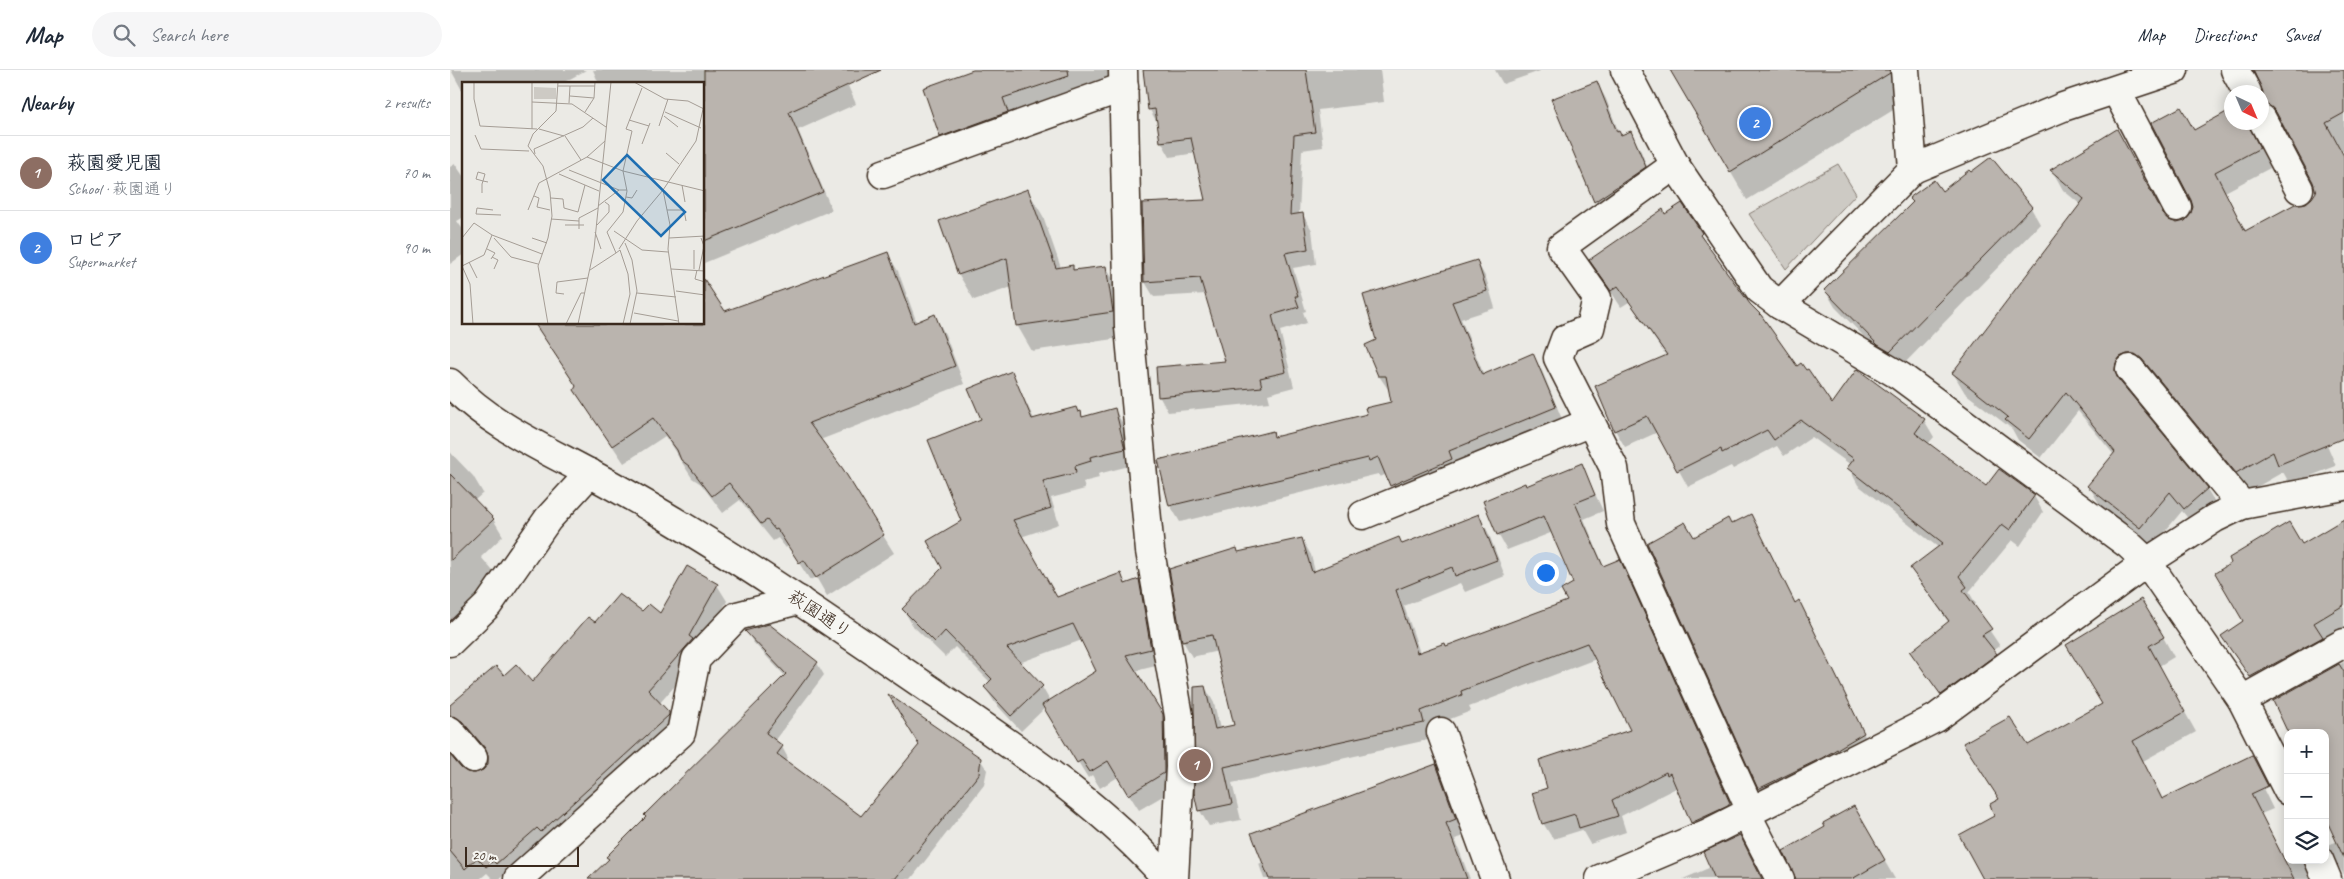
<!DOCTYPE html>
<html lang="en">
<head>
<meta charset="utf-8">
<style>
	:root { --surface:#fff; --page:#f6f6f7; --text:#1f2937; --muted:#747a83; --line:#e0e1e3; --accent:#7c3aed }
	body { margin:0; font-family:Caveat,"Klee One",sans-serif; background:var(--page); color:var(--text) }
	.controls { position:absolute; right:15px; bottom:15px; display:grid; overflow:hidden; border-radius:10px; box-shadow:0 2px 12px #0003 }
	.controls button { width:45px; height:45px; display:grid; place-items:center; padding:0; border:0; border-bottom:1px solid var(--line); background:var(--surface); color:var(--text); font:25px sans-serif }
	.compass { position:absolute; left:1774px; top:15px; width:45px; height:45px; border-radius:50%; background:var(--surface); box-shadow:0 2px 12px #0003; rotate:136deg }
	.scale { position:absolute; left:15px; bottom:12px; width:114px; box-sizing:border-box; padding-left:5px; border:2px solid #3b2a1e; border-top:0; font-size:14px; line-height:18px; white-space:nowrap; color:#3b2a1e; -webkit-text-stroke:4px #f6f6f2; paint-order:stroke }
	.you { position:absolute; left:1095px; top:502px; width:18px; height:18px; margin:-12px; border:4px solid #fff; border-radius:50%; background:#1a73e8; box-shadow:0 0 0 8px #1a73e833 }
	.badge { display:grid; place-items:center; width:32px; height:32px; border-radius:50%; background:var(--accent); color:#fff; font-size:16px; font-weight:700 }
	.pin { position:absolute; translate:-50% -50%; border:2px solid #fff; box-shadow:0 1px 5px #0006 }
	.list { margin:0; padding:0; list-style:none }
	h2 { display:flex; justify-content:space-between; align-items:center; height:65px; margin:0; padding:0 20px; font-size:21px }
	h2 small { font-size:16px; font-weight:400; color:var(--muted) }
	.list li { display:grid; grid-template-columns:32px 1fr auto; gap:15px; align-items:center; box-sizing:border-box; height:75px; padding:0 20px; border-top:1px solid var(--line) }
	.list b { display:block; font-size:19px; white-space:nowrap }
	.list p { margin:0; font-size:16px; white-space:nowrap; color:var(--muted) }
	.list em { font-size:16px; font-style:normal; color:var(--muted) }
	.icon { flex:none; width:28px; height:28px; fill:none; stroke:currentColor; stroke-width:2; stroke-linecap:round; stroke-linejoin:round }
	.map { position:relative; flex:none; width:1894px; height:809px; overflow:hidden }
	header { display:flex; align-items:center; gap:30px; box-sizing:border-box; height:70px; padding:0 25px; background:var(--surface); border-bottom:1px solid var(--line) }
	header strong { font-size:24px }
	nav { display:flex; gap:28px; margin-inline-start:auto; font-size:18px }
	.search { width:350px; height:45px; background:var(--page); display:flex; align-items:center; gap:12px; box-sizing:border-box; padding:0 18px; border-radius:28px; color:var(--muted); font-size:19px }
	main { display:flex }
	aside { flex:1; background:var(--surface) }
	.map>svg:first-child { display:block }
	.green { fill:#cdcac4; stroke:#847a71 }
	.shadow { fill:#0003; fill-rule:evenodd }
	.building { fill:#bab4ae; stroke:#3b2a1e }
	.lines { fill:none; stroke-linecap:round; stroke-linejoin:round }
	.minor-casing { stroke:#3b2a1e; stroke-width:31 }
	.minor { stroke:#f6f6f2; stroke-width:28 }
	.labels { text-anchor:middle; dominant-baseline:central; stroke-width:4.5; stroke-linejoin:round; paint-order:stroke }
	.street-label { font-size:18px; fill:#3b2a1e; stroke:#f6f6f2 }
	.inset-road { fill:none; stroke:#a59d95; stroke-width:1 }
	.view { fill:#1f6fb2; fill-opacity:0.15; stroke:#1f6fb2; stroke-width:2.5 }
	.inset-edge { fill:none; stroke:#3b2a1e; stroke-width:2.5 }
</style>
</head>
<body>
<header>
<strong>Map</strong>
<div class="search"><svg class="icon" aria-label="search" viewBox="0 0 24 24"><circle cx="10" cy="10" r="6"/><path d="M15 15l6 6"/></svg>Search here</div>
<nav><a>Map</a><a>Directions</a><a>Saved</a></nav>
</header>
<main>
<aside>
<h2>Nearby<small>2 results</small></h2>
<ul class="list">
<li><span class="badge" style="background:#8d6e63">1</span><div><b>萩園愛児園</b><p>School · 萩園通り</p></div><em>70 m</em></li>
<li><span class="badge" style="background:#3f7fe0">2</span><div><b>ロピア</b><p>Supermarket</p></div><em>90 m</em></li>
</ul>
</aside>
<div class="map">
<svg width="1894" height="809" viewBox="0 0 1894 809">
	<rect width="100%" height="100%" fill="#ebeae5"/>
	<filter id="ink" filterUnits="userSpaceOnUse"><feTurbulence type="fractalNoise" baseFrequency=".02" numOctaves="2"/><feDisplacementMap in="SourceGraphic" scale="10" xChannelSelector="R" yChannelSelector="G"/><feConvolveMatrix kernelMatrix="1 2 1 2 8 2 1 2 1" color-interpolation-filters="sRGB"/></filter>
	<g filter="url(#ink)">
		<path class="green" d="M1388 94 1406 124 1336 199 1299 144Z"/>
		<g class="shadow">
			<path d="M1 0H136L111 14H14V24Z"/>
			<path d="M143 0H391L406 34 348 60 382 140 254 193V14H149Z"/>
			<path d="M527 0H661V10L561 43 566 58 500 82 491 66Z"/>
			<path d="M696 0H930L934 32 868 40 873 77 852 80 849 145H853L862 160 866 194 843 198 856 241 853 242 857 253 830 261 844 317 818 324 820 332 718 342 709 326 776 292 756 224 704 227 695 212 757 132 746 83 720 87 711 71 709 56 700 40Z"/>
			<path d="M1045 0H1090V1L1053 14Z"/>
			<path d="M1221 0H1455L1453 34 1297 130Z"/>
			<path d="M1811 0H1888L1894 10V79L1891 81 1894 87V356L1873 365 1886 396 1840 414 1833 402 1798 422 1676 314V320L1757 419 1769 439 1746 458 1732 441 1702 477 1650 435 1639 416 1664 385 1628 341 1591 388 1568 370 1562 359 1515 323 1503 303 1631 135 1613 120 1602 100 1714 147 1718 152 1727 154 1734 152 1741 146 1744 138V61L1782 52H1812L1807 70 1820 98 1775 122 1796 162 1857 134 1867 122 1864 111 1836 59 1812 43V30L1814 22Z"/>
			<path d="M1147 13 1156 29 1169 63 1171 66 1180 62 1190 79 1204 114 1155 148 1146 132 1102 29Z"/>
			<path d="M5 94 14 107V147L7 151 14 161V184L0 194V97Z"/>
			<path d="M578 121 593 146 611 198 622 197 625 201 656 197 670 222 677 267 582 281 567 255 562 217 524 230 509 205Z"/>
			<path d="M1231 134 1261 181 1346 297 1382 336 1408 301 1474 350 1484 367 1478 374 1537 418 1584 426 1593 442 1570 476 1562 470 1519 522 1526 534 1523 536 1550 576 1543 581 1555 601 1502 641 1461 582 1499 553 1461 498 1489 478 1408 415 1399 398 1401 395 1362 367 1334 386 1327 376 1283 399 1281 396 1238 417 1208 362 1175 377 1165 360 1217 287 1179 232 1171 237 1141 191Z"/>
			<path d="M1581 138 1590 154 1450 298 1439 292 1385 237 1375 220Z"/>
			<path d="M437 183 448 201 467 253 485 246 495 264 514 314 370 370 392 400 444 483 377 526 366 507 360 510 338 476 336 478 328 468 323 471 290 430 273 443 251 414 242 408 215 366 174 393 137 338 127 318 85 254H153L169 278 205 254H254V221L258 218 274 243Z"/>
			<path d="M1027 192 1036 208 1045 238 1011 249 1034 305 1083 284 1092 301 1114 354 951 432 937 404 930 407 928 404 730 452 720 435 822 363 825 368 919 345 942 333 940 322 929 306 928 271Z"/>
			<path d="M561 302 584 349 630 343 633 348 665 340 674 356 683 395 648 404 649 408 633 412 635 419 601 428 609 454 571 467 607 528 671 505 677 515 689 511 698 527 710 595 685 601 721 661 723 720 689 740 668 707 650 718 642 705 638 708 595 638 571 661 545 633 535 617 540 612 505 577 495 587 463 556 453 539 494 498 512 452 532 350ZM632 570 648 602 600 631 592 617 569 593Z"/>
			<path d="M0 382 23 406 33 423 25 430 43 449 53 466 31 487 42 500 51 516 0 573Z"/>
			<path d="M1131 394 1153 441 1134 449 1154 497 1169 491 1178 506 1288 749 1252 768 1226 718 1171 746 1176 762 1140 774 1132 760 1103 769 1093 753 1099 718 1181 661 1146 589 1019 637 1021 641 979 657 982 669 782 713 791 750 759 756 750 741 755 617 764 633 770 659 786 656 768 581 742 587 733 571 720 500 852 469 861 485 865 502 952 475 1029 446 1038 462 1055 506 1015 522 1010 513 954 536 970 583 996 577 1119 532 1125 514 1103 462 1057 480 1048 464 1076 418Z"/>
			<path d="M1301 445 1345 534 1358 549 1422 681 1319 735 1309 719 1199 474 1243 468 1281 455Z"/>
			<path d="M1894 450V577L1811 623 1773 567 1794 551 1851 475Z"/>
			<path d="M237 498 267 515 277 531 248 581 251 586 209 634 218 643 228 660 56 809 53 806 49 809H43L37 803 30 809H0V686L17 704H27L34 700 39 693V688L16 662 0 665V636L24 614 26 616 54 607 82 614 145 554 192 543 210 545Z"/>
			<path d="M318 555 367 593 374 605 324 671 332 677 338 688 336 692 412 747 530 689 537 700 534 715 461 809H140L335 606 303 572 297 561Z"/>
			<path d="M1713 567 1724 587 1709 596 1746 662 1693 691 1713 730 1808 708 1823 739 1811 744 1837 794 1846 790H1856L1865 809H1534L1550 730 1578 677 1653 635 1629 595Z"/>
			<path d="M1894 592V752L1875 663 1825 631Z"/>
			<path d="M985 695 995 712 1015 766 1005 769 1020 809H814L809 794Z"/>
			<path d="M1403 737 1445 809H1347L1377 757Z"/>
			<path d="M1894 753V805L1876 776 1890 770Z"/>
			<path d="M1299 783 1312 809H1233L1261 797Z"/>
		</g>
		<g class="building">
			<path d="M254 0H431L339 42 373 122 254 171Z"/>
			<path d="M523 0H618L619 6 553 28 558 42 490 67 473 18Z"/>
			<path d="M693 0H856L865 62 844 65 840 145 853 143 858 179 835 183 848 226H845L849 237 822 245 836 302 810 308 812 317 708 327 706 297 775 291 750 208 694 212 692 133 755 130 741 68 710 72 705 39 698 40Z"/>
			<path d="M1220 0H1440V3L1280 102Z"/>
			<path d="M1803 0H1894V43L1876 53 1894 86V368L1828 395 1823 382 1786 403 1692 289 1685 284H1677L1670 287 1666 293 1665 301 1668 309 1758 418 1734 439 1720 422 1690 458 1637 416 1665 382 1616 322 1579 369 1555 350 1558 347 1502 303 1634 129 1600 100 1667 59 1713 144 1719 150 1727 153 1735 151 1740 145 1743 137 1741 130 1701 53 1731 37 1744 60 1782 39V52H1797L1810 78 1765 102 1795 161 1845 134 1856 133 1862 128 1866 122 1863 112 1826 42 1820 36 1812 34 1813 22Z"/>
			<path d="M1147 11 1167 62 1169 61 1171 65 1181 61 1196 97 1144 132 1101 29Z"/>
			<path d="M1541 87 1582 137 1440 282 1428 275 1374 220 1463 132 1459 128 1484 110 1492 121 1519 100 1521 102Z"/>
			<path d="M578 119 606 198 623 195V200L656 196 663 242 566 256 557 188 508 205 489 151Z"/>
			<path d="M1232 133 1252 163 1250 165 1300 234 1311 245 1347 296 1351 293 1356 300 1358 299 1382 334 1407 299 1475 349 1465 363 1536 416 1549 399 1585 425 1560 460 1552 454 1509 506 1517 517 1513 520 1542 559 1532 565 1547 584 1491 625 1460 582 1499 551 1460 498 1493 473 1397 398 1404 389 1351 350 1324 370 1317 360 1272 383 1271 379 1227 401 1197 346 1164 361 1145 316 1217 285 1168 216 1161 221 1139 190 1213 139 1215 144Z"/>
			<path d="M438 182 464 253 485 244 505 296 359 353 393 399 434 465 366 508 354 490 349 493 327 459 325 460 317 450 311 454 279 413 262 426 239 396 231 390 227 380 203 348 162 376 124 320 126 316 85 254H254V209L275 241Z"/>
			<path d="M1027 190 1037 221 1002 232 1032 305 1083 283 1106 337 999 381 1002 389 940 416 928 387 919 391 918 388 719 436 708 390 823 361 824 367 917 344 915 338 941 332 936 306H928L915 275 926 270 913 225Z"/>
			<path d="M562 301 582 349 626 337 628 342 631 341 632 347 665 338 675 379 640 387 641 391 625 396 626 403 593 411 601 438 563 450 607 527 671 503 675 514 689 509 701 579 676 585 713 644 714 697V703L678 725 658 691 640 702 632 690 627 693 592 635 646 601 623 554 557 578 593 616 561 646 534 617 542 609 495 561 485 572 452 539 492 498 477 471 511 451 478 370 531 349 518 319Z"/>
			<path d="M1132 393 1145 425 1125 433 1153 496 1170 489 1280 733 1278 736 1241 753 1220 703 1217 705 1216 702 1162 730 1168 746 1129 758 1125 744 1092 754 1082 723 1097 718 1089 690 1180 660 1137 573 1011 621 1012 625 971 641 974 653 774 697 782 734 748 741 744 723V617L755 616 765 659 784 655 762 565 732 571 719 499 787 478 788 482 852 468 862 502 949 467 952 474 1029 444 1047 490 1005 506 1002 497 946 520 967 583 995 573 996 576 1117 531 1111 520 1123 513 1094 446 1047 465 1033 431 1075 413 1076 416Z"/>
			<path d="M0 404 44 449 0 491Z"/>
			<path d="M1301 444 1345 533 1349 530 1414 663 1372 688 1308 719 1197 473 1235 452 1244 467 1278 448 1281 454Z"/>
			<path d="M1894 449V535L1864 553 1873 567 1800 607 1771 566 1793 551 1765 503 1781 493 1779 488 1839 452 1852 474Z"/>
			<path d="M237 496 268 514 239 566 243 569 198 620 219 642V645L91 762 87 758 46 794 43 791 36 797 27 788 15 799 0 781V685L11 698 17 702 25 703 33 700 38 694V686L35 678 12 651 0 646V635L46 596 54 605 66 594 82 612 138 547 145 552 169 524 192 541 199 534 210 543Z"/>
			<path d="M1691 529 1714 567 1699 576 1735 642 1683 671 1712 729 1802 685 1818 716 1801 724 1844 809H1533L1509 765 1544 746 1540 734 1549 729 1513 673 1560 647 1578 675 1652 634 1616 575Z"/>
			<path d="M319 554 368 592 316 663 333 676 327 684 411 746 469 675 438 624 531 688 529 704 445 809H138L159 789 156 787 196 747 194 745 336 604 295 561Z"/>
			<path d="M1889 594 1894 602V788L1875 747V663H1838L1823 631Z"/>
			<path d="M986 694 1006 749 996 753 1017 809H819L801 763Z"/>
			<path d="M1404 736 1435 790 1402 809H1346L1333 781 1375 757 1373 753Z"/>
			<path d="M1290 765 1312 809H1265L1253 782Z"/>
		</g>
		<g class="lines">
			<defs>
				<g id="minor">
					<path d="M673 0 679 257 700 481 729 646 730 697 724 809"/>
					<path d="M1785 0 1797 22"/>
					<path d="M1666 20 1727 137"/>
					<path d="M1812 49 1849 119"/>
					<path d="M1225 95 1111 177 1147 228 1140 258 1115 269 1108 288 1164 398 1171 454 1301 741"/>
					<path d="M1463 99 1613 37 1724 0"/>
					<path d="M433 104 674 17"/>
					<path d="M1330 235 1463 99 1455 0"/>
					<path d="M1680 299 1792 435"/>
					<path d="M0 313C41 355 89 376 139 403 164 416 188 430 212 444 307 500 397 563 488 625 568 680 653 735 717 809"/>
					<path d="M913 445 1141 352"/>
					<path d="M0 572 38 535 98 449 140 403"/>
					<path d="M1792 630 1894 573"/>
					<path d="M0 661 23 688"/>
					<path d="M991 662 1045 809"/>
					<path d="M1838 721 1792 630 1697 492 1765 448 1792 435 1894 416"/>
					<path d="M1296 743 1330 809"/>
					<path d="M1869 790 1877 809"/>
					<path d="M68 809 231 663 246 589 287 546 349 530"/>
					<path d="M1150 809 1256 764 1486 648 1697 492 1679 475 1450 306 1330 235 1309 219 1225 95 1175 0"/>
				</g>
			</defs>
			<use href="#minor" class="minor-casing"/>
			<use href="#minor" class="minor"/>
		</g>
	</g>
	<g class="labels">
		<g class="street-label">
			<text transform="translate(370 544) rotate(34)">萩園通り</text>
		</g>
	</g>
	<g transform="translate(12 12)">
		<rect width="242" height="242" fill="#ebeae5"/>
		<path d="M72 5 94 6V17H72Z" fill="#cdcac4"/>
		<path class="inset-road" d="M12 0V17L18 44 75 47M172 0 203 17 226 19 242 27M96 4H133M108 14 132 16M70 20 110 22 144 45M107 21 108 4M123 30 132 16 133 0M203 30 239 46M202 34 216 45M167 38 187 44M197 44 206 17M70 47V0M77 47 102 54M13 53 19 67 67 69M103 54 119 78M180 62 188 41M204 71 217 82M73 72 72 67 121 45 131 36M125 75 143 59M107 88 157 108M97 92 137 109M220 103 223 120M20 111V102L21 99 23 92 16 90 14 97 21 99 26 100M72 114 77 116 75 125 88 128M164 115 170 116 175 108M89 116 101 117 102 126 116 130 123 103M136 124 157 108H165M31 128 15 126 14 132 39 133M66 128 77 101 125 75 161 89 170 49 164 47 180 6M205 128H222L224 139M89 137 117 139M103 143H122M135 143 147 130V123L143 120M117 147V136L136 126M152 149 180 168 206 170M133 150 139 167M0 156 12 141 30 153 80 172M32 156 49 175 76 182M70 156 85 161M207 156 243 154M163 161 170 178 175 209 168 242M25 167 33 171 29 177M157 167 175 139 201 108M232 168V187M30 175 36 178 32 187M7 180 15 196M0 184 8 202 11 242M0 184 22 173 30 153M209 187 243 189M128 188 154 171M235 188 233 197 243 200M237 188 242 164 239 156M214 209 243 213M175 211 214 215M102 212 94 211 95 200 126 196M172 231 216 239M86 242 76 184 86 156 90 134 88 110 81 84 66 64 71 52 94 29 96 0M104 242 119 211H123M116 242 132 167 149 0M161 242 168 212 166 192 158 168 154 171 145 150 161 130 165 109 161 89 243 109M217 242 206 167 208 143 201 108 234 59 243 18"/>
		<path class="view" d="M165 73 223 130 199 154 141 98Z"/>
		<rect width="242" height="242" class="inset-edge"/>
	</g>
</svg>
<div class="controls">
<button>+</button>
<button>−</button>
<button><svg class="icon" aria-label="layers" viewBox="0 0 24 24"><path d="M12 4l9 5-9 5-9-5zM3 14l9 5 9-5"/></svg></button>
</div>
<svg class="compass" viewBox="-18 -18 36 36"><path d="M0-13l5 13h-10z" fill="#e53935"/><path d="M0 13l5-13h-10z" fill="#747a83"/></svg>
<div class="scale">20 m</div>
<div class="you"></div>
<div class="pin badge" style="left:745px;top:695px;background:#8d6e63">1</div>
<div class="pin badge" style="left:1305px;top:53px;background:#3f7fe0">2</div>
</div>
</main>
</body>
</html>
